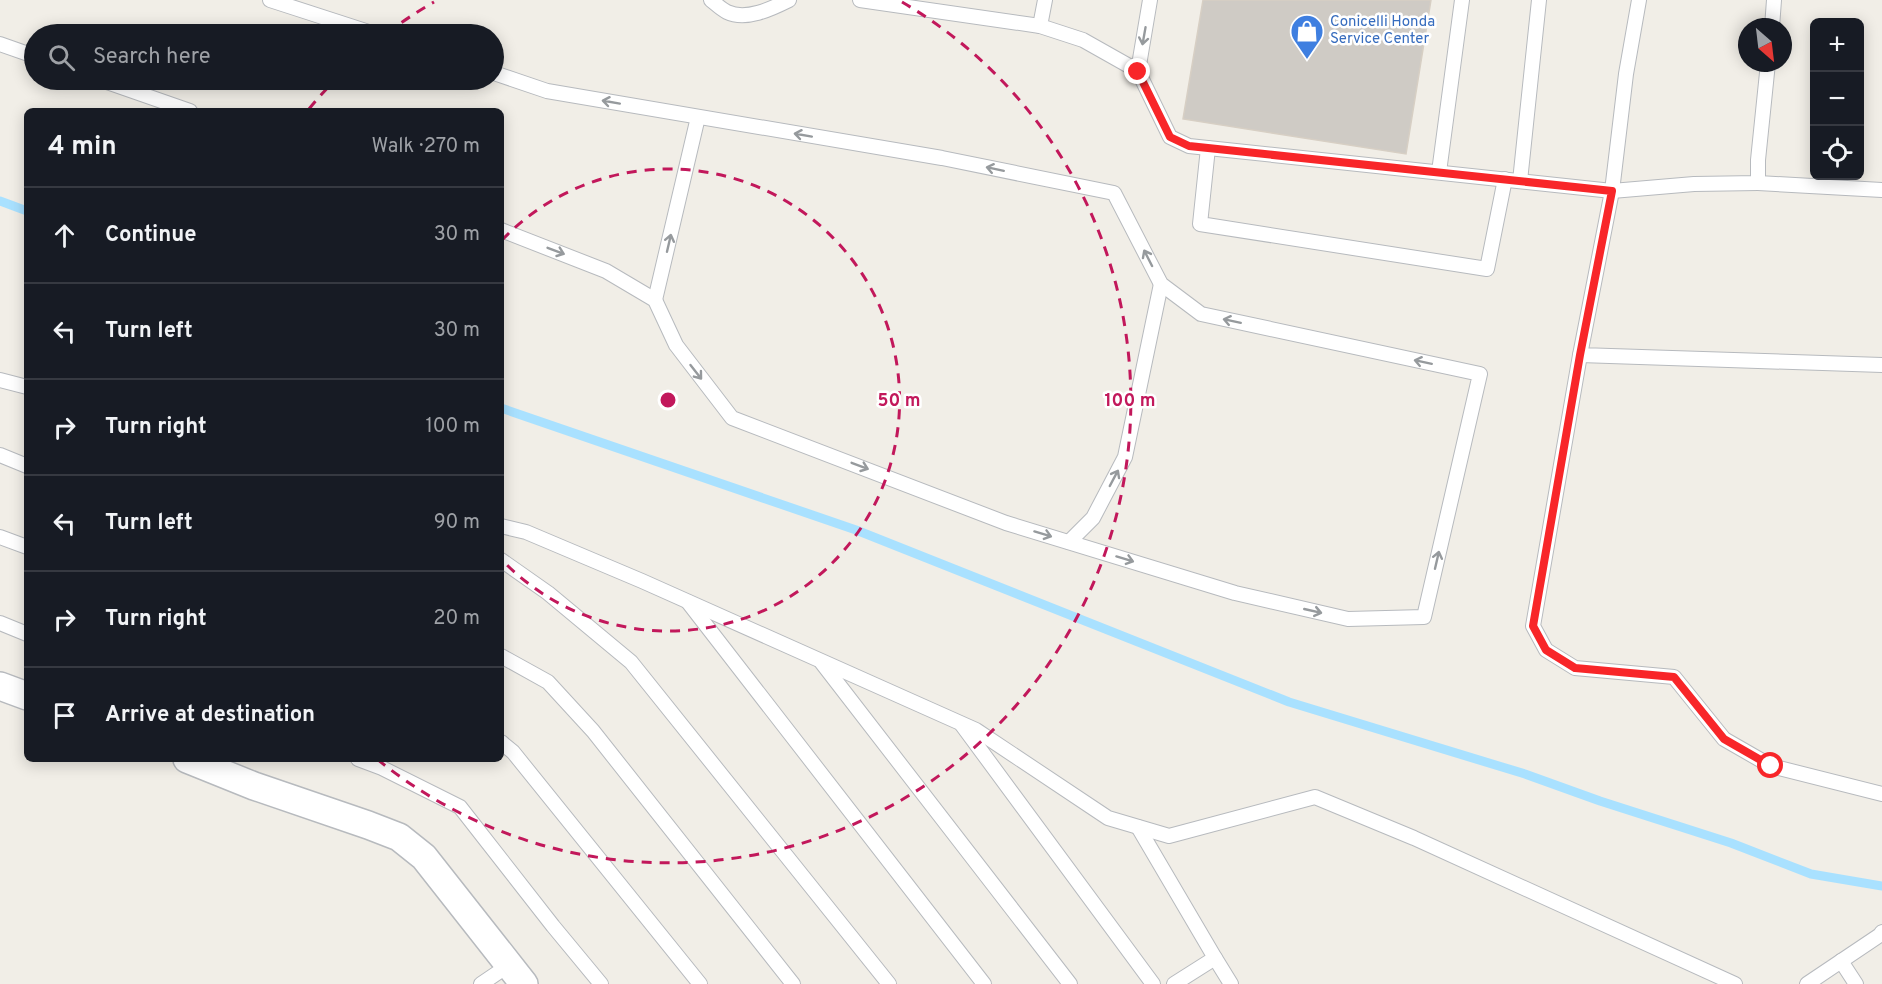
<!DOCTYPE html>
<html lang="en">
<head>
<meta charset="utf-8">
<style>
	:root { --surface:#171b24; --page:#20242c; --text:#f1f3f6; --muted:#9ea1a6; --line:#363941 }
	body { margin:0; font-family:Overpass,sans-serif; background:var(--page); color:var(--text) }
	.controls { position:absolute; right:18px; top:18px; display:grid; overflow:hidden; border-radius:9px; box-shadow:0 3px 15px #0003 }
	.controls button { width:54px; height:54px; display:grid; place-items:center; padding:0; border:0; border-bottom:2px solid var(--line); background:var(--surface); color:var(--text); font:30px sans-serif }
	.compass { position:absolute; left:1738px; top:18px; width:54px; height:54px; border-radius:50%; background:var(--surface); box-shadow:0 3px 15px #0003; rotate:152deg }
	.stop { position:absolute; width:18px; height:18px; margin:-14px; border:4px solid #f82629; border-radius:50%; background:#fff }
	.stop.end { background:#f82629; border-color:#fff; box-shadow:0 2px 6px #0008 }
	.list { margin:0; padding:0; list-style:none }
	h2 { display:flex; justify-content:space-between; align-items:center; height:78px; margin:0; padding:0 24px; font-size:26px }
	h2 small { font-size:20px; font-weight:400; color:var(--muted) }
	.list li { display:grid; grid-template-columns:39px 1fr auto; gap:18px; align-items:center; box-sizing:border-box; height:96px; padding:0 24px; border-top:2px solid var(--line) }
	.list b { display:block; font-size:22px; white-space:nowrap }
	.list em { font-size:20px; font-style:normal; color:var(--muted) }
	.icon { flex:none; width:33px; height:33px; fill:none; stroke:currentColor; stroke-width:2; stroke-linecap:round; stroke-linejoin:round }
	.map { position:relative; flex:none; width:1882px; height:984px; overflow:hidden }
	.search { position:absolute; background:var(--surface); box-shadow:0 3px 15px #0003; left:24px; top:24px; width:480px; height:66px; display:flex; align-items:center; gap:15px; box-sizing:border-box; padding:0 21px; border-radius:33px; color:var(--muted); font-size:22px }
	.panel { position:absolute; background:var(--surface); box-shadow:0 3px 15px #0003; left:24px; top:108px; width:480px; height:654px; border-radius:9px }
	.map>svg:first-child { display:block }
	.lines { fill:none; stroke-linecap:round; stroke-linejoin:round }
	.stream { stroke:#a9e1ff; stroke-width:9 }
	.building { fill:#cfcbc5; stroke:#d7cfc4; stroke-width:1.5 }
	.lane-casing { stroke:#b7babe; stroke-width:16 }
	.street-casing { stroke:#b7babe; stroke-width:30 }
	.lane { stroke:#fff; stroke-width:14 }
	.street { stroke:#fff; stroke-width:27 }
	.oneway { stroke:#969a9d }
	.route { stroke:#f82629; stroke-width:8 }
	.ring { fill:none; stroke:#c2185b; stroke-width:3; stroke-dasharray:10 8 }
	.labels { text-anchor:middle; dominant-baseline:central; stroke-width:5; stroke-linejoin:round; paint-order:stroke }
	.shop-label { font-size:15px; fill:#366cbe; stroke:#fff; text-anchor:start }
	.centre { fill:#c2185b; stroke:#fff; stroke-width:3 }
	.ring-label { font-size:18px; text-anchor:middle; font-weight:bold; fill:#c2185b; stroke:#fff; stroke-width:5; stroke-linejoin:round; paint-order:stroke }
</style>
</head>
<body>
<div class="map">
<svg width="1882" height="984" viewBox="0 0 1882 984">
	<rect width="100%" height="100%" fill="#f1eee7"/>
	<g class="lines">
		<g class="stream">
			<path d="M0 201 27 211"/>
			<path d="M501 408 856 530 1289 702 1525 774 1600 801 1731 843 1811 874 1882 886"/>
		</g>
	</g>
	<path class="building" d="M1203 0H1431L1406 154 1183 119Z"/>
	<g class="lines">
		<defs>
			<g id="lane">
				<path d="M270 0 375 34"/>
				<path d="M711 0C716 4 721 9 727 12 746 21 771 9 789 0"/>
				<path d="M860 0 1040 26 1083 40 1138 71 1170 137 1189 146 1612 191 1580 355 1882 365"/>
				<path d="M1639 0 1626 74 1612 191 1694 184 1758 183V160L1768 63"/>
				<path d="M1040 26 1045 0"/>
				<path d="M1772 27 1774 0"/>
				<path d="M0 44 34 56"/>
				<path d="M1138 71 1150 0"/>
				<path d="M494 73 547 91 942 158 1114 193 1161 284 1201 314 1480 374 1424 617 1348 619 1235 593 1006 523 732 418 676 345 655 300 606 271 501 230"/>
				<path d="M101 80 190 111"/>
				<path d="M1208 148 1200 224 1487 269 1505 179"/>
				<path d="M1439 172 1462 0"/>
				<path d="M1520 181 1539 0"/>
				<path d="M1758 183 1882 190"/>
				<path d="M655 300 698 117"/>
				<path d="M1580 355 1533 626 1546 650 1575 668 1674 677 1724 739 1771 766 1882 794"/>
				<path d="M0 380 27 387"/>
				<path d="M0 455 27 466"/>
				<path d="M501 526 526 532 642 581 976 730 1108 818 1169 836 1315 797 1414 838 1735 984"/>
				<path d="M0 537 27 547"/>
				<path d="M1069 542 1093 518 1125 457 1161 284"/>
				<path d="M501 560 548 593 631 662 889 984"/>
				<path d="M688 602 984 984"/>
				<path d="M0 623 27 634"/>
				<path d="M501 656 548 682 593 731 793 984"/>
				<path d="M822 663 1070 984"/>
				<path d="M962 725 1153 984"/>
				<path d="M501 742 513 752 700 984"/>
				<path d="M358 759 382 768 460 807 553 926 601 984"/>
				<path d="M1138 827 1215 958 1174 984"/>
				<path d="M1215 958 1231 984"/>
				<path d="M1841 961 1856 984"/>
				<path d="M481 984 509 965"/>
				<path d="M1807 984 1880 935 1882 932"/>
			</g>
			<g id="street">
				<path d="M0 686 27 696"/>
				<path d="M187 759 254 786 368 825 399 837 424 857 524 984"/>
			</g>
		</defs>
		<use href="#lane" class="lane-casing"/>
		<use href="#street" class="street-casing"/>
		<use href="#lane" class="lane"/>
		<use href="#street" class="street"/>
	</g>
	<defs><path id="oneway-shaft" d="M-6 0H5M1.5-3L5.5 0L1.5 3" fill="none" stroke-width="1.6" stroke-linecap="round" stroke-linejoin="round" transform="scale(1.5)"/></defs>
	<g class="oneway">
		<use href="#oneway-shaft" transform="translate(1144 36) rotate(100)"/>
		<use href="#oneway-shaft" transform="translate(611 102) rotate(-170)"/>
		<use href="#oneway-shaft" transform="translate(803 135) rotate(-170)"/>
		<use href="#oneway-shaft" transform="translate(995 169) rotate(-168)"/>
		<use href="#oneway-shaft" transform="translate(669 243) rotate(-77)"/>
		<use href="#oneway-shaft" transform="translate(556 251) rotate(21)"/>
		<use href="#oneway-shaft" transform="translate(1148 258) rotate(-117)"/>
		<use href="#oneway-shaft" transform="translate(1232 321) rotate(-168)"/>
		<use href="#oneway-shaft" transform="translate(1423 362) rotate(-168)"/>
		<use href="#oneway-shaft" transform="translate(696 372) rotate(52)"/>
		<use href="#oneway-shaft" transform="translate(860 466) rotate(21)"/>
		<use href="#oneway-shaft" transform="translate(1114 478) rotate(-62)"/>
		<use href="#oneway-shaft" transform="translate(1043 534) rotate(17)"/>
		<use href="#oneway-shaft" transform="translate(1125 559) rotate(17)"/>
		<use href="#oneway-shaft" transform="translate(1437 560) rotate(-77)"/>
		<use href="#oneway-shaft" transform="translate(1313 611) rotate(13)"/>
	</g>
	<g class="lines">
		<path class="route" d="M1138 72 1170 137 1189 146 1612 191 1580 355 1533 626 1546 650 1575 668 1674 677 1724 739 1771 766"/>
	</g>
	<g class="ring">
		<path d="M502 240A231 231 0 1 1 502 560"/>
		<path d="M309 109A462 462 0 0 1 333 82M387 33A462 462 0 0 1 434 2M902 2A462 462 0 1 1 377 759"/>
	</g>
	<defs>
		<symbol id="shop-pin" viewBox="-11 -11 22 30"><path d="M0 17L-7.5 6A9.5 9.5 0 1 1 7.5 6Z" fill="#3f7fe0" stroke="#fff"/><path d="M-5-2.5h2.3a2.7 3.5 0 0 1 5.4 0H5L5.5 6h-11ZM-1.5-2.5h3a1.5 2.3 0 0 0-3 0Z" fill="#fff"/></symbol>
	</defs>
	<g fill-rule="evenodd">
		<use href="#shop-pin" x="1288" y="12" width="38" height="52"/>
	</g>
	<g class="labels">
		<g class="shop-label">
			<text x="1330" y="22">Conicelli Honda<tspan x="1330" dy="17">Service Center</tspan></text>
		</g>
	</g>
	<circle cx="668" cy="400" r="9" class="centre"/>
	<g class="ring-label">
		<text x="899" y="406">50 m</text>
		<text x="1130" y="406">100 m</text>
	</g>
</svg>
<div class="controls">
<button>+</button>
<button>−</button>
<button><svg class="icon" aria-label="locate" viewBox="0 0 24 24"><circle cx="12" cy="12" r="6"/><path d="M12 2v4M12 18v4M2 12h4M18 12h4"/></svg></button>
</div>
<svg class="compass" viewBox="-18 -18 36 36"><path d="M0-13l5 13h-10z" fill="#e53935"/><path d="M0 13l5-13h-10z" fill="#9ea1a6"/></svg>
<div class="stop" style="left:1771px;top:766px"></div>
<div class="stop end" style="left:1138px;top:72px"></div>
<div class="search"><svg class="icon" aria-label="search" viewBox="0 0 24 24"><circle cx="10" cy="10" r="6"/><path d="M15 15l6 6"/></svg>Search here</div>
<section class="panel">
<h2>4 min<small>Walk · 270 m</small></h2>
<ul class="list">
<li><svg class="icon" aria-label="ahead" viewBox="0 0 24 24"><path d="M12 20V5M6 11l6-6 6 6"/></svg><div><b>Continue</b></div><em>30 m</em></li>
<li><svg class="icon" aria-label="left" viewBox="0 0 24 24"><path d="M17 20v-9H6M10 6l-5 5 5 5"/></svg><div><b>Turn left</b></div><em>30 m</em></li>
<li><svg class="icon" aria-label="right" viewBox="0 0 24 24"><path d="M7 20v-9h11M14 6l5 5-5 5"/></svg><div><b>Turn right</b></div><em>100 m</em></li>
<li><svg class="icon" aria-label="left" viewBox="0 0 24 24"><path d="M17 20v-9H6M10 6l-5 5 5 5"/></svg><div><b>Turn left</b></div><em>90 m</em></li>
<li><svg class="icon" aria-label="right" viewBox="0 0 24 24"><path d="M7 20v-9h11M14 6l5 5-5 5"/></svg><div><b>Turn right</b></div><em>20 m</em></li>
<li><svg class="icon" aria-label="arrive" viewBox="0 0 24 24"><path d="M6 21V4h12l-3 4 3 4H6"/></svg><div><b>Arrive at destination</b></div></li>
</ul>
</section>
</div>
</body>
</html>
